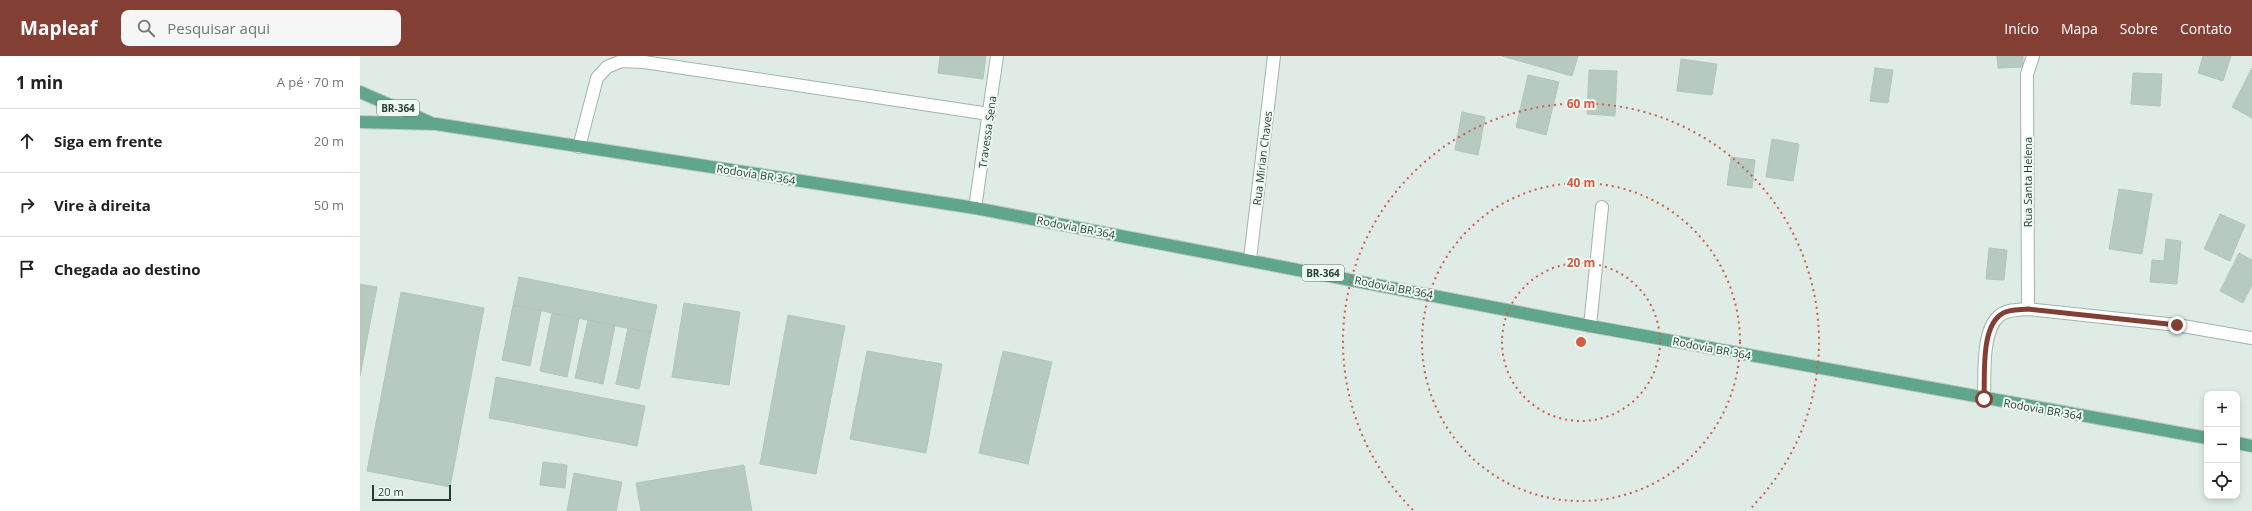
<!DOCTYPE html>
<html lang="pt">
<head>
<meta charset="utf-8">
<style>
	:root { --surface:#fff; --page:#f6f6f6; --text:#202124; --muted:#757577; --line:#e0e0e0; --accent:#843f35 }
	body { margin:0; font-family:"Open Sans",sans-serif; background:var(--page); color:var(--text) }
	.controls { position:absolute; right:12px; bottom:12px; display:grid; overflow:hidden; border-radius:8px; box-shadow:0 2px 6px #0003 }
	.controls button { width:36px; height:36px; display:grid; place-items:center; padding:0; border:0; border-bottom:1px solid var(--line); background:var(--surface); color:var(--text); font:20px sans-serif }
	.scale { position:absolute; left:12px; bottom:10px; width:79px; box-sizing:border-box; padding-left:4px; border:2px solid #1e3e32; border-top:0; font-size:11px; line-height:14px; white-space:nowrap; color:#1e3e32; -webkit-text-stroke:3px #f0f8f3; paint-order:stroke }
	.stop { position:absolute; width:12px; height:12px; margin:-9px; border:3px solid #843f35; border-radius:50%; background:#fff }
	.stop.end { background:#843f35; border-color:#fff; box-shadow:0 1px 4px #0008 }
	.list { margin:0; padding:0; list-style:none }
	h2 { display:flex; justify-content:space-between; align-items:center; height:52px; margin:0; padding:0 16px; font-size:17px }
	h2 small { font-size:13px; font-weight:400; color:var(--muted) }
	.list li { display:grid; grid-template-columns:26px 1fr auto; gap:12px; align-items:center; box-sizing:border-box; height:64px; padding:0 16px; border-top:1px solid var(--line) }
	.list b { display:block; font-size:15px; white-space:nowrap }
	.list em { font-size:13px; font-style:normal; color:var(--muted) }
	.icon { flex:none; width:22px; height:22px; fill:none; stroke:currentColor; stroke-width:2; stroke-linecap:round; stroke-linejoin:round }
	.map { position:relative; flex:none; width:1892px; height:455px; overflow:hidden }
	header { display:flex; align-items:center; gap:24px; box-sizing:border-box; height:56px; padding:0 20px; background:var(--accent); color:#fff }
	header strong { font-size:19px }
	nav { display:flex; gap:22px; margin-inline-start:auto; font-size:14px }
	.search { width:280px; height:36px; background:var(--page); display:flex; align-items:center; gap:10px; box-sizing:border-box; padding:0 14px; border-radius:8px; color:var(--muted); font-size:15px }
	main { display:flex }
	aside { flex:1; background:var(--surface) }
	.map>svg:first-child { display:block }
	.building { fill:#b7cac0; stroke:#b1c6bb }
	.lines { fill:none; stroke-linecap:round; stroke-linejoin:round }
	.minor-casing { stroke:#a1b4ac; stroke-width:14 }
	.major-casing { stroke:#c0c9c6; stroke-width:14 }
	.minor { stroke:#fff; stroke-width:12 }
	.major { stroke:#5fa68d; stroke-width:12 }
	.route { stroke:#843f35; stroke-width:5 }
	.ring { fill:none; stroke:#d25c45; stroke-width:2; stroke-dasharray:2 4 }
	.labels { text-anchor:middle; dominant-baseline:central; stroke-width:4; stroke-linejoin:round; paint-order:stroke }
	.shield { fill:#f0f8f3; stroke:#5d766c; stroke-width:1 }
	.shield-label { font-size:10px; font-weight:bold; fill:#1e3e32 }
	.street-label { font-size:11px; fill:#1e3e32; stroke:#f0f8f3 }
	.centre { fill:#d25c45; stroke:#f0f8f3; stroke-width:2 }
	.ring-label { font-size:12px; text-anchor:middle; font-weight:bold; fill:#d25c45; stroke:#f0f8f3; stroke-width:4; stroke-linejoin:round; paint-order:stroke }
</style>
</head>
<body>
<header>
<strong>Mapleaf</strong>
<div class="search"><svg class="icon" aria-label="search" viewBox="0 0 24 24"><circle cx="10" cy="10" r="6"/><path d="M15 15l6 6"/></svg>Pesquisar aqui</div>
<nav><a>Início</a><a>Mapa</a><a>Sobre</a><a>Contato</a></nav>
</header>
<main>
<aside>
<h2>1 min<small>A pé · 70 m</small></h2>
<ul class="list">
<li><svg class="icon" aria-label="ahead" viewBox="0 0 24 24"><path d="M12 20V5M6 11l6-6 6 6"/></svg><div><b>Siga em frente</b></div><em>20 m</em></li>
<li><svg class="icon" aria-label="right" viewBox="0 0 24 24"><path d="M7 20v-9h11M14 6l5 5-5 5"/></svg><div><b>Vire à direita</b></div><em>50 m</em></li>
<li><svg class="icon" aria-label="arrive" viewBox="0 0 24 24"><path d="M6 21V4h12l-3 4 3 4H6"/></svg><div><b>Chegada ao destino</b></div></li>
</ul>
</aside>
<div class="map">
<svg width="1892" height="455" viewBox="0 0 1892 455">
	<rect width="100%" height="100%" fill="#dfece5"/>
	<g class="building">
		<path d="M580 0H626L623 23 578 17Z"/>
		<path d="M1142 0H1218L1212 20Z"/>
		<path d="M1637 0H1663V11L1638 12Z"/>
		<path d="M1843 0H1871L1863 25 1838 17Z"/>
		<path d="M1321 3 1357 8 1352 39 1317 35Z"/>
		<path d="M1515 12 1533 14 1528 47 1510 45Z"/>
		<path d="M1892 12V62L1872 51Z"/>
		<path d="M1229 14 1257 15 1255 60 1227 58Z"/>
		<path d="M1773 17 1802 18 1800 50 1771 48Z"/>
		<path d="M1168 19 1199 26 1186 79 1156 71Z"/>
		<path d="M1102 56 1125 61 1118 99 1095 94Z"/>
		<path d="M1412 83 1439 88 1433 125 1406 121Z"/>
		<path d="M1371 101 1395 104 1392 132 1367 129Z"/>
		<path d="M1759 133 1792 138 1782 198 1749 193Z"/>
		<path d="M1860 158 1885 169 1870 205 1844 193Z"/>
		<path d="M1806 183 1821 185 1817 228 1790 226 1792 204 1804 205Z"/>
		<path d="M1629 192 1647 194 1644 224 1626 223Z"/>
		<path d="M1879 197 1892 204V229L1883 247 1860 235Z"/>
		<path d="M159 221 297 249 291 277 153 249Z"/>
		<path d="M0 228 17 231 0 320Z"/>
		<path d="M41 236 124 252 90 431 7 415Z"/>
		<path d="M324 247 380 256 369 329 312 321Z"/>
		<path d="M153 249 181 255 170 310 142 304Z"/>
		<path d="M192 257 219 263 207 321 180 315Z"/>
		<path d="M428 259 485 270 456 418 400 408Z"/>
		<path d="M228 264 255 270 243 328 215 322Z"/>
		<path d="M268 272 291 277 279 333 256 328Z"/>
		<path d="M507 295 582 308 566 397 490 383Z"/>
		<path d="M643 295 692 306 668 408 619 397Z"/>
		<path d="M136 321 285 350 277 390 129 362Z"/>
		<path d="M183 406 207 409 205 432 180 429Z"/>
		<path d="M384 409 392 455H281L276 427Z"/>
		<path d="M214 417 262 426 256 455H207Z"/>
	</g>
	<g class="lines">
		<defs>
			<g id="minor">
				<path d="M219 91 237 22 247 11 262 5 284 6 629 58"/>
				<path d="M615 152 637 0"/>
				<path d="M890 203 914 0"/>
				<path d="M1668 253 1667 18 1673 0"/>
				<path d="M1230 270 1242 151"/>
				<path d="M1624 343C1625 321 1621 275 1639 260 1646 253 1659 254 1668 253L1817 269 1892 282"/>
			</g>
			<g id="major">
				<path d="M0 36 69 66"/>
				<path d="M0 66 76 68 615 152 1230 270 1847 382"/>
				<path d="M1877 387 1892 390"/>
			</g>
		</defs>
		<use href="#minor" class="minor-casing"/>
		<use href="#major" class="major-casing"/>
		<use href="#minor" class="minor"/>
		<use href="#major" class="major"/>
	</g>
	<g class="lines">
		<path class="route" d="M1624 343C1625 321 1621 275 1639 260 1646 253 1659 254 1668 253L1817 269"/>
	</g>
	<g class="ring">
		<circle cx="1221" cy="286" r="79"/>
		<circle cx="1221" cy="286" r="159"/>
		<path d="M1053 454A238 238 0 1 1 1389 454"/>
	</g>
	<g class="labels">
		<g class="shield">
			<rect x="17" y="44" width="42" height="16" rx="3"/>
			<rect x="942" y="209" width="42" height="16" rx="3"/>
		</g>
		<g class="shield-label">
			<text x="38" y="52">BR-364</text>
			<text x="963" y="217">BR-364</text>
		</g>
		<g class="street-label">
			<text transform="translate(627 76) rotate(-82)">Travessa Sena</text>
			<text transform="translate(902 102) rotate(-83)">Rua Mirian Chaves</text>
			<text transform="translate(396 118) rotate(9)">Rodovia BR 364</text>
			<text transform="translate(1667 126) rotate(-90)">Rua Santa Helena</text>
			<text transform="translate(716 171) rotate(11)">Rodovia BR 364</text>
			<text transform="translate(1034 231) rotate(11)">Rodovia BR 364</text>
			<text transform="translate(1352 292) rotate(11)">Rodovia BR 364</text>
			<text transform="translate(1683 353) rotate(10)">Rodovia BR 364</text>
		</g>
	</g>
	<circle cx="1221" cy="286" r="6" class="centre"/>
	<g class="ring-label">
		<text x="1221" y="52">60 m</text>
		<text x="1221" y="131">40 m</text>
		<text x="1221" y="211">20 m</text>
	</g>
</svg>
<div class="controls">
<button>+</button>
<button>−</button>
<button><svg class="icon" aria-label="locate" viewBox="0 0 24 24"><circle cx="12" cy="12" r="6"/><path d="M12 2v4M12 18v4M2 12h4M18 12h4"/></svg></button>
</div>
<div class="scale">20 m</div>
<div class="stop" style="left:1624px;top:343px"></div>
<div class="stop end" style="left:1817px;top:269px"></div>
</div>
</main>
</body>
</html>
